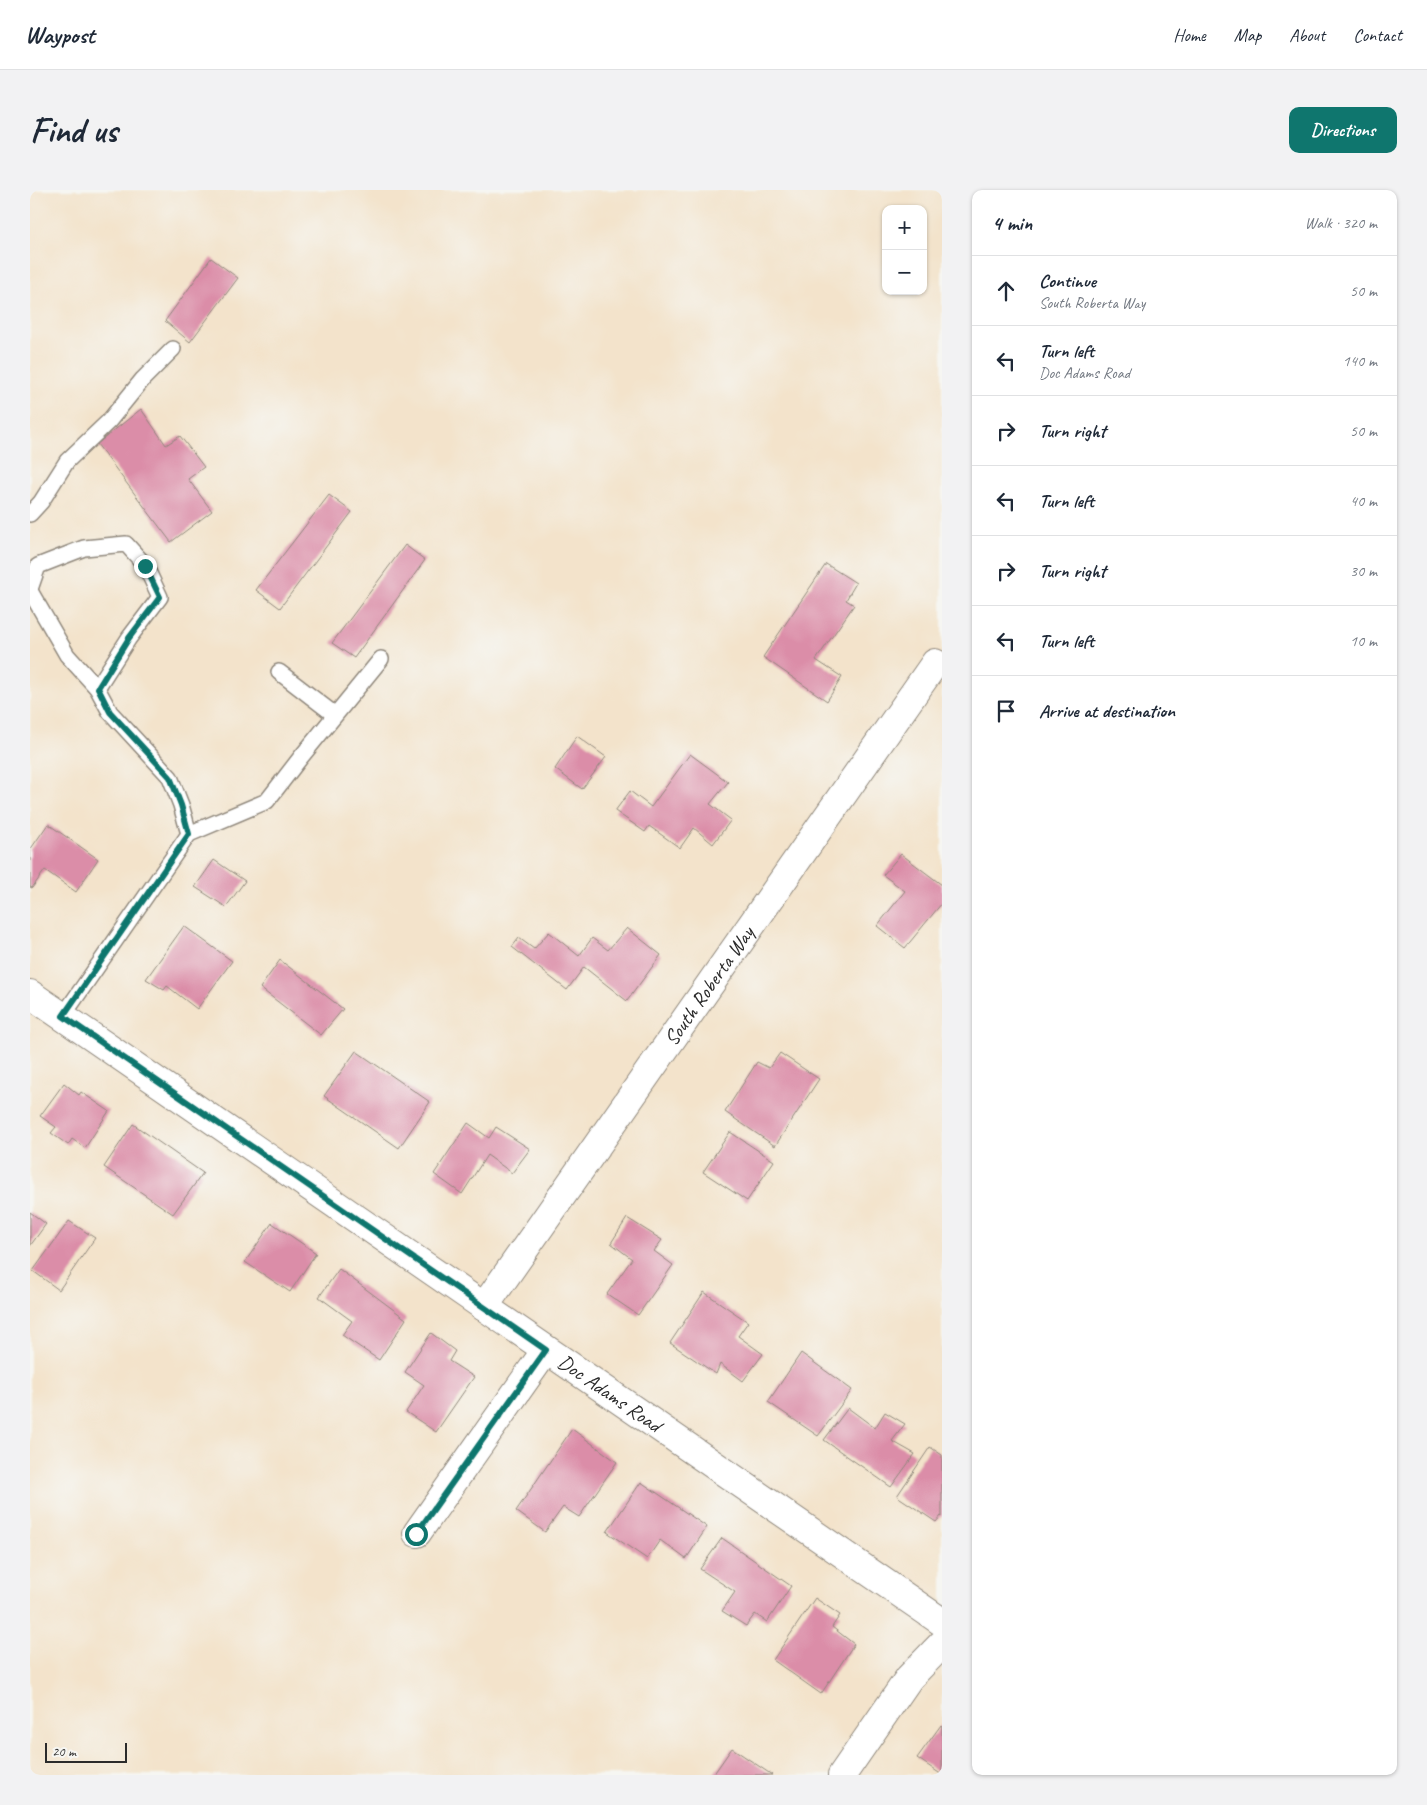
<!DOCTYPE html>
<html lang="en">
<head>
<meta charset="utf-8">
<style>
	:root { --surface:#fff; --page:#f2f2f3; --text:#1f2937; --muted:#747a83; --line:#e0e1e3; --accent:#0f766e }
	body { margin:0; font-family:Caveat,sans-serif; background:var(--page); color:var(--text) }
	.controls { position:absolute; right:15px; top:15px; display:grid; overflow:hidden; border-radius:10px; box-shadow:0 1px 4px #0004 }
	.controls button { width:45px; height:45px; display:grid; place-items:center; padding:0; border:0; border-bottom:1px solid var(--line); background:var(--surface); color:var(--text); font:25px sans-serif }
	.scale { position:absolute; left:15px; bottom:12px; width:82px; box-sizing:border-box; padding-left:5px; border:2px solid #2b2b2b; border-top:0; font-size:14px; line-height:18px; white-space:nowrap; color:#2b2b2b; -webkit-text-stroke:4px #f6f6f2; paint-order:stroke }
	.stop { position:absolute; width:15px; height:15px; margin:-11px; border:4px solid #0f766e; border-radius:50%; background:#fff }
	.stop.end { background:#0f766e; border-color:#fff; box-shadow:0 1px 5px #0008 }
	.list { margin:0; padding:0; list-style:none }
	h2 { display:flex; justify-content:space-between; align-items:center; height:65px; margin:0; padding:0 20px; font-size:21px }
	h2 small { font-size:16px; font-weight:400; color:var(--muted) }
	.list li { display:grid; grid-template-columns:32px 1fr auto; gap:15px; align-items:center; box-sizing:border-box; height:70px; padding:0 20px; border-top:1px solid var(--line) }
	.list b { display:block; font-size:19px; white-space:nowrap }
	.list p { margin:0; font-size:16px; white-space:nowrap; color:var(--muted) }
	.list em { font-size:16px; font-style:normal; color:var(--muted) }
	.icon { flex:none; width:28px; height:28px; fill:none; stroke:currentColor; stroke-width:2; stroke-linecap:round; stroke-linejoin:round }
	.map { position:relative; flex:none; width:912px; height:1585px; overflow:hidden; border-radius:10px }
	header { display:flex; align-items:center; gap:30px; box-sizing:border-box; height:70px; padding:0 25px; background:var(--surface); border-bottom:1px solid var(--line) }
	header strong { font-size:24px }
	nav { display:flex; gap:28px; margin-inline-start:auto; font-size:18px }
	.intro { display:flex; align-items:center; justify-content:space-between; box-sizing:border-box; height:120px; padding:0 30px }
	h1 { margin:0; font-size:35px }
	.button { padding:12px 22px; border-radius:10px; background:var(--accent); color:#fff; font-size:18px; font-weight:700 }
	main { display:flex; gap:30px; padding:0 30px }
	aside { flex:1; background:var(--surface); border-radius:10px; box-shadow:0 1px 4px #0004 }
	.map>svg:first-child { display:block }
	.building { fill:#db8da8 }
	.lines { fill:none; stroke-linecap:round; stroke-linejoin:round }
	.service-casing { stroke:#8f877b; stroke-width:18 }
	.minor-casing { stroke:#8f877b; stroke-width:30 }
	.service { stroke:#fff; stroke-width:15 }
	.minor { stroke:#fff; stroke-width:28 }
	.route { stroke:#0f766e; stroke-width:6 }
	.labels { text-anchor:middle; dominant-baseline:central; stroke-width:4; stroke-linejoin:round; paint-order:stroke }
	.street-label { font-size:21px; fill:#2b2b2b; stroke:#f6f6f2 }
</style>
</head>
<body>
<header>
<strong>Waypost</strong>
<nav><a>Home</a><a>Map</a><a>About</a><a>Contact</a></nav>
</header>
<div class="intro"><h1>Find us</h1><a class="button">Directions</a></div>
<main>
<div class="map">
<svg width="912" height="1585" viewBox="0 0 912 1585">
	<rect width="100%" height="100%" fill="#f6f6f2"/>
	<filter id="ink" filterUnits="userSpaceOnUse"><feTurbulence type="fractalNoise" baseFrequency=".02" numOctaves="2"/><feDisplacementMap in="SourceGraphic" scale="10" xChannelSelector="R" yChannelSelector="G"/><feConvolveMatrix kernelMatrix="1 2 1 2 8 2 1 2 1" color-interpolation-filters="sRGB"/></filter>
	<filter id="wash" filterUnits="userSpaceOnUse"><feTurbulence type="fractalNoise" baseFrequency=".0096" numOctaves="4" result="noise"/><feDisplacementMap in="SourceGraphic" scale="20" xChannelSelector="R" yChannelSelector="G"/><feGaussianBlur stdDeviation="1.12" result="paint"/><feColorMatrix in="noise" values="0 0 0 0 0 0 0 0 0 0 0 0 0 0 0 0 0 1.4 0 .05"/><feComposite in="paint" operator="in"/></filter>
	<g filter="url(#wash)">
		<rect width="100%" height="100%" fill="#f3e3cb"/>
		<g id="blocks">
			<g class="building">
				<path d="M181 68 208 88 160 152 135 131Z"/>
				<path d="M111 219 136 255 150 246 174 277 158 289 182 321 141 352 67 254Z"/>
				<path d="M299 305 322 322 250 418 226 400Z"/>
				<path d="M375 355 395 370 324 468 302 453Z"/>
				<path d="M796 374 826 393 816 410 824 415 786 470 812 487 797 511 733 467Z"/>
				<path d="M547 546 576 567 552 599 525 579Z"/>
				<path d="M660 564 698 592 680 614 701 630 683 654 664 638 650 658 619 636 615 642 585 621 600 601 621 617Z"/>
				<path d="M18 634 68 669 46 702 15 680 2 698 0 697V660Z"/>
				<path d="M871 664 912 695V713L875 758 847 736 875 701 853 685Z"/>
				<path d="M184 670 215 691 196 717 165 697Z"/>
				<path d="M154 736 202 771 167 819 137 796 134 800 116 789Z"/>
				<path d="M597 738 631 765 597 811 554 777 537 800 482 757 489 748 504 759 519 742 549 766 562 748 578 760Z"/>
				<path d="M250 770 313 819 291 845 230 798Z"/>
				<path d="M326 861 400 912 369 958 294 906Z"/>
				<path d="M750 863 789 889 745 956 695 922 727 872 739 878Z"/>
				<path d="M34 893 49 905 51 902 79 921 55 958 42 949 38 955 21 943 26 937 10 926Z"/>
				<path d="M438 933 459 948 466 937 500 959 482 983 457 965 432 1004 404 984Z"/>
				<path d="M103 934 173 983 143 1024 74 977Z"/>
				<path d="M700 942 744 971 717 1011 673 982Z"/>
				<path d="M0 1022 16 1034 0 1056Z"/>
				<path d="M597 1028 632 1050 624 1061 643 1075 608 1125 577 1104 602 1069 581 1053Z"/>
				<path d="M39 1031 65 1048 29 1100 3 1081Z"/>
				<path d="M242 1033 286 1063 260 1102 215 1072Z"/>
				<path d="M309 1079 376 1129 349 1170 312 1145 322 1131 289 1107Z"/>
				<path d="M674 1102 718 1132 708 1146 733 1164 713 1191 690 1174 686 1184 640 1153Z"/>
				<path d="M401 1143 425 1161 419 1171 444 1187 406 1242 376 1222 394 1195 375 1182Z"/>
				<path d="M771 1163 822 1200 788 1246 738 1212Z"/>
				<path d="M818 1218 845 1238 855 1222 875 1234 862 1251 885 1264 861 1297 794 1250Z"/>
				<path d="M542 1239 587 1272 549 1327 533 1317 515 1342 486 1321Z"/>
				<path d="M900 1257 912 1265V1327L911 1326 906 1332 867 1306Z"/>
				<path d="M611 1292 677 1337 656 1369 630 1350 617 1369 577 1342Z"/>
				<path d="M692 1348 761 1396 737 1432 725 1424 716 1436 692 1421 705 1402 670 1379Z"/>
				<path d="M785 1408 810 1425 802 1437 824 1454 791 1504 743 1470Z"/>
				<path d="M911 1535 912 1536V1585L887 1568Z"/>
				<path d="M702 1558 742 1585H683Z"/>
			</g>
		</g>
	</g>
	<g filter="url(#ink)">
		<use href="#blocks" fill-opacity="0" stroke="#8f877b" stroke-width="1"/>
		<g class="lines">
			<defs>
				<g id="service">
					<path d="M0 324 11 312 37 271 79 231 113 189 143 159"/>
					<path d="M0 399 8 376 54 358 96 354 115 375 130 407 99 448 67 498"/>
					<path d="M0 401 37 465 67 498 80 522 140 587 151 615 159 644"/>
					<path d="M249 482 305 525"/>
					<path d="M33 826 159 644 237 611 271 567 351 469"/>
				</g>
				<g id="minor">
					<path id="s1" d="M0 804 912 1432"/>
					<path id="s2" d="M454 1117 905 473"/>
					<path d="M387 1343 516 1160"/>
					<path d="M812 1585 879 1488 912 1454"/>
				</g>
			</defs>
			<use href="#service" class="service-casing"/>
			<use href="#minor" class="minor-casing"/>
			<use href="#service" class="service"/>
			<use href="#minor" class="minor"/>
		</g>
	</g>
	<g class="lines" filter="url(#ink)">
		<path class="route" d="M115 376 130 407 99 448 68 498 80 522 140 587 151 615 159 644 33 826 516 1160 386 1344"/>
	</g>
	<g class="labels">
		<g class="street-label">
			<text stroke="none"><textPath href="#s2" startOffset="392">South Roberta Way</textPath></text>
			<text stroke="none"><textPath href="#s1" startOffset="704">Doc Adams Road</textPath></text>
		</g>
	</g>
</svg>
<div class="controls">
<button>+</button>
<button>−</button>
</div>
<div class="scale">20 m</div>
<div class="stop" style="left:386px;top:1344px"></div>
<div class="stop end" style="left:115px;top:376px"></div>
</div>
<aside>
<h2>4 min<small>Walk · 320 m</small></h2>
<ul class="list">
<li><svg class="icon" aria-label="ahead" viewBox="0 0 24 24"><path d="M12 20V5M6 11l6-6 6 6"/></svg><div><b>Continue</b><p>South Roberta Way</p></div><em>50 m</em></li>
<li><svg class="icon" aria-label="left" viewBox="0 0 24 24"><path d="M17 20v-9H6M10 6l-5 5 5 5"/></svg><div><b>Turn left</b><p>Doc Adams Road</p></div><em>140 m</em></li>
<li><svg class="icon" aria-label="right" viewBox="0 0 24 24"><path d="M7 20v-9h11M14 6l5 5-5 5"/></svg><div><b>Turn right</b></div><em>50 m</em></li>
<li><svg class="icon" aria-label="left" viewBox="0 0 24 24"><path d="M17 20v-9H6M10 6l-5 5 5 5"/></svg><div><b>Turn left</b></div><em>40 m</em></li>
<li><svg class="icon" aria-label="right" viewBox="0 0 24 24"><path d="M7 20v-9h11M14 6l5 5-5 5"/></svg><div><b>Turn right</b></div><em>30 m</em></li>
<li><svg class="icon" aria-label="left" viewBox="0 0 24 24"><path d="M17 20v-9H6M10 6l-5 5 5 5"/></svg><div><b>Turn left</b></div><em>10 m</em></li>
<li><svg class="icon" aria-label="arrive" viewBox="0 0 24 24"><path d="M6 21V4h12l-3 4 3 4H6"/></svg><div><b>Arrive at destination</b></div></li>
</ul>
</aside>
</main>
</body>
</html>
